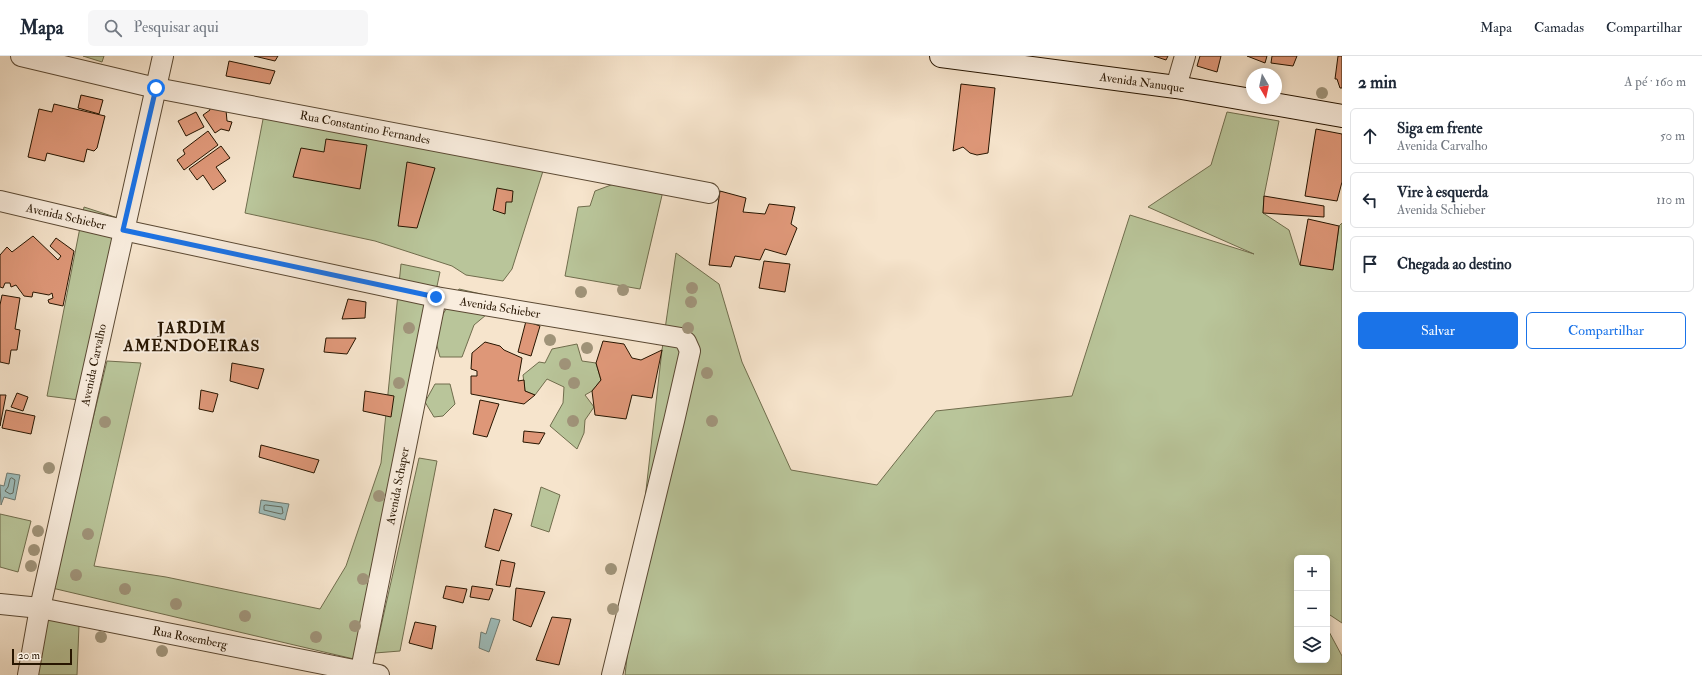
<!DOCTYPE html>
<html lang="pt">
<head>
<meta charset="utf-8">
<style>
	:root { --surface:#fff; --page:#f6f6f7; --text:#1f2937; --muted:#747a83; --line:#e0e1e3; --accent:#1a73e8 }
	body { margin:0; font-family:"IM FELL Double Pica",serif; background:var(--page); color:var(--text) }
	.controls { position:absolute; right:12px; bottom:12px; display:grid; overflow:hidden; border-radius:6px; box-shadow:0 2px 10px #0003 }
	.controls button { width:36px; height:36px; display:grid; place-items:center; padding:0; border:0; border-bottom:1px solid var(--line); background:var(--surface); color:var(--text); font:20px sans-serif }
	.compass { position:absolute; left:1246px; top:12px; width:36px; height:36px; border-radius:50%; background:var(--surface); box-shadow:0 2px 10px #0003; rotate:171deg }
	.scale { position:absolute; left:12px; bottom:10px; width:60px; box-sizing:border-box; padding-left:4px; border:2px solid #271500; border-top:0; font-size:11px; line-height:14px; white-space:nowrap; color:#271500; -webkit-text-stroke:3px #f9edde; paint-order:stroke }
	.stop { position:absolute; width:12px; height:12px; margin:-9px; border:3px solid #1a73e8; border-radius:50%; background:#fff }
	.stop.end { background:#1a73e8; border-color:#fff; box-shadow:0 1px 4px #0008 }
	.list { margin:0; padding:0; list-style:none }
	h2 { display:flex; justify-content:space-between; align-items:center; height:52px; margin:0; padding:0 16px; font-size:17px }
	h2 small { font-size:13px; font-weight:400; color:var(--muted) }
	.list li { display:grid; grid-template-columns:26px 1fr auto; gap:12px; align-items:center; box-sizing:border-box; height:56px; margin:0 8px 8px; padding:0 8px; border:1px solid var(--line); border-radius:6px }
	.list b { display:block; font-size:15px; white-space:nowrap }
	.list p { margin:0; font-size:13px; white-space:nowrap; color:var(--muted) }
	.list em { font-size:13px; font-style:normal; color:var(--muted) }
	.actions { display:flex; gap:8px; padding:12px 16px }
	.actions a { flex:1; padding:9px 0; border:1px solid var(--accent); border-radius:6px; text-align:center; font-size:14px; color:var(--accent) }
	.actions .main { background:var(--accent); color:#fff }
	.icon { flex:none; width:22px; height:22px; fill:none; stroke:currentColor; stroke-width:2; stroke-linecap:round; stroke-linejoin:round }
	.map { position:relative; flex:none; width:1342px; height:619px; overflow:hidden }
	header { display:flex; align-items:center; gap:24px; box-sizing:border-box; height:56px; padding:0 20px; background:var(--surface); border-bottom:1px solid var(--line) }
	header strong { font-size:19px }
	nav { display:flex; gap:22px; margin-inline-start:auto; font-size:14px }
	.search { width:280px; height:36px; background:var(--page); display:flex; align-items:center; gap:10px; box-sizing:border-box; padding:0 14px; border-radius:6px; color:var(--muted); font-size:15px }
	main { display:flex }
	aside { flex:1; background:var(--surface) }
	.map>svg:first-child { display:block }
	.green { fill:#b9c59a; stroke:#706d4d }
	.water { fill:#9ebebd; stroke:#6e7a71 }
	.lines { fill:none; stroke-linecap:round; stroke-linejoin:round }
	.shore { stroke:#626a5e; stroke-width:1 }
	.building { fill:#de9778; stroke:#271500 }
	.minor-casing { stroke:#5b4933; stroke-width:22 }
	.secondary-casing { stroke:#271500; stroke-width:24 }
	.minor { stroke:#f9edde; stroke-width:20 }
	.secondary { stroke:#f9edde; stroke-width:22 }
	.tree { fill:#a0947a }
	.route { stroke:#1a73e8; stroke-width:5 }
	.labels { text-anchor:middle; dominant-baseline:central; stroke-width:4; stroke-linejoin:round; paint-order:stroke }
	.street-label { font-size:12px; fill:#271500; stroke:#f9edde }
	.district-label { font-size:16px; font-weight:bold; letter-spacing:1px; fill:#271500; stroke:#f9edde }
</style>
</head>
<body>
<header>
<strong>Mapa</strong>
<div class="search"><svg class="icon" aria-label="search" viewBox="0 0 24 24"><circle cx="10" cy="10" r="6"/><path d="M15 15l6 6"/></svg>Pesquisar aqui</div>
<nav><a>Mapa</a><a>Camadas</a><a>Compartilhar</a></nav>
</header>
<main>
<div class="map">
<svg width="1342" height="619" viewBox="0 0 1342 619">
	<rect width="100%" height="100%" fill="#f6e4cc"/>
	<filter id="stains"><feTurbulence type="fractalNoise" baseFrequency=".005" numOctaves="4"/><feColorMatrix values="0 0 0 0 .2 0 0 0 0 .09 0 0 0 0 .02 0 0 0 .5 -.17"/></filter>
	<radialGradient id="worn" r=".72"><stop offset=".6" stop-color="#630" stop-opacity="0"/><stop offset="1" stop-color="#630" stop-opacity=".3"/></radialGradient>
	<g class="green">
		<path d="M83 0H104L102 6Z"/>
		<path d="M1227 56 1279 65 1264 140 1263 157 1289 174 1300 209 1333 213 1339 170 1342 167V567L1327 557V502H1297V604H1327V572L1342 600V619H625L662 294 676 197 719 228 742 306 791 414 877 429 936 355 1072 340 1130 159 1254 198 1148 151 1211 109Z"/>
		<path d="M264 58 543 115 512 213 503 225 466 219 452 210 375 185 245 157Z"/>
		<path d="M619 126 663 135 640 233 565 220 578 151 590 150 595 135Z"/>
		<path d="M84 151 121 163 79 344 47 340Z"/>
		<path d="M401 208 440 216 358 604 52 532 107 305 141 307 94 510 166 521 320 553 346 510 381 407Z"/>
		<path d="M459 233 490 240 486 259 474 269 462 301H440L436 286 443 258Z"/>
		<path d="M577 288 582 305 596 307 601 324 592 335 585 339 594 351 585 364 584 377 577 393 550 370 563 347 564 331 547 323 535 339 525 335 523 319 539 306 545 307 552 293Z"/>
		<path d="M435 328H450L455 348 443 360 434 361 425 346Z"/>
		<path d="M419 402 437 405 400 595 375 597Z"/>
		<path d="M541 431 560 439 549 476 531 470Z"/>
		<path d="M0 458 31 465 18 516 0 511Z"/>
		<path d="M46 560 79 569 77 619H37Z"/>
	</g>
	<g class="water">
		<path d="M7 417 20 419 15 444 4 441 1 449 0 429 4 430Z"/>
		<path d="M261 444 289 448 285 464 259 457Z"/>
		<path d="M491 562 500 564 489 596 479 592 481 576 486 578Z"/>
	</g>
	<g class="lines">
		<g class="shore">
			<path d="M12 422 15 424 13 437 10 438 5 435 8 431 10 423Z"/>
			<path d="M266 449 282 451 283 457 281 458 264 454V450Z"/>
		</g>
	</g>
	<g class="building">
		<path d="M254 0H278L275 5Z"/>
		<path d="M1154 0H1168L1166 4Z"/>
		<path d="M1200 0H1221L1217 16 1197 10Z"/>
		<path d="M1247 0H1267L1265 7Z"/>
		<path d="M1272 0H1297L1293 10 1271 7Z"/>
		<path d="M1338 0H1342V32H1340L1337 23H1335Z"/>
		<path d="M229 5 275 15 270 28 226 20Z"/>
		<path d="M961 28 995 32 988 97 977 99 970 97 963 91 953 95Z"/>
		<path d="M81 39 103 44 99 58 78 52Z"/>
		<path d="M54 48 105 60 97 92 94 95 87 93 84 106 47 97 45 105 28 101 39 53 52 56Z"/>
		<path d="M209 49 226 54 227 65 232 66 229 75 221 73 215 77 203 59 210 54Z"/>
		<path d="M196 56 204 71 186 80 178 65Z"/>
		<path d="M1316 73 1342 78V126L1337 145 1305 140Z"/>
		<path d="M208 75 218 89 184 114 177 104 185 98 183 94Z"/>
		<path d="M326 83 367 89 360 133 293 121 301 92 324 96Z"/>
		<path d="M221 90 230 102 216 111 226 125 213 134 203 119 197 124 189 113Z"/>
		<path d="M407 106 435 112 417 172 398 170Z"/>
		<path d="M497 132 513 135 512 146H506L505 158 493 154Z"/>
		<path d="M720 135 746 142 743 156 765 158 769 148 795 151 791 168 797 172 786 199 765 193 760 204 735 200 731 211 709 209Z"/>
		<path d="M1264 140 1324 150V161L1263 157Z"/>
		<path d="M1308 163 1339 170 1333 214 1300 209Z"/>
		<path d="M33 180 58 204 61 200 50 190 56 182 74 195 63 250 49 247 48 244 53 242 52 237 49 239 33 236 32 241 24 240 16 229 11 231 10 227H5L3 232 0 231V199L7 191 12 196Z"/>
		<path d="M764 205 790 208 785 236 759 232Z"/>
		<path d="M2 239 20 242 15 273 20 274 17 294H11L9 308 0 306V249Z"/>
		<path d="M348 243 366 246 365 262 342 263Z"/>
		<path d="M526 265 540 270 531 300 518 296Z"/>
		<path d="M326 282H356L347 298 324 296Z"/>
		<path d="M603 285 624 288 632 302 641 304 662 294 652 342 632 339 626 363 595 359 592 335 601 324 596 307Z"/>
		<path d="M485 286 500 290 504 294 522 302 518 325 524 324 525 335 535 339 524 348 471 338V320H477V315L471 313 472 297Z"/>
		<path d="M232 307 264 313 258 333 230 325Z"/>
		<path d="M201 334 218 338 213 356 199 353Z"/>
		<path d="M365 335 394 340 391 361 363 355Z"/>
		<path d="M17 337 28 341 23 355 11 351Z"/>
		<path d="M0 339H6L0 370Z"/>
		<path d="M480 344 499 348 487 381 473 378Z"/>
		<path d="M6 354 35 360 31 378 2 372Z"/>
		<path d="M524 375 545 377 539 388 523 386Z"/>
		<path d="M261 389 319 404 314 417 259 401Z"/>
		<path d="M494 453 512 458 499 495 485 491Z"/>
		<path d="M501 504 515 507 510 531 496 529Z"/>
		<path d="M446 530 467 533 463 547 443 542Z"/>
		<path d="M472 530 493 533 489 544 470 541Z"/>
		<path d="M516 532 545 536 531 571 513 564Z"/>
		<path d="M552 561 571 563 559 609 536 604Z"/>
		<path d="M415 566 436 570 432 593 409 587Z"/>
	</g>
	<g class="lines">
		<defs>
			<g id="minor">
				<path d="M21 0 156 32 709 137"/>
				<path d="M1176 31 1185 0"/>
				<path d="M0 145 123 174 436 241 681 282 686 286 690 295 674 365 612 619"/>
				<path d="M0 548 40 552 379 619"/>
				<path d="M28 619 40 552 163 0"/>
				<path d="M360 619 436 241"/>
			</g>
			<path id="secondary" d="M941 0 1176 31 1342 60"/>
		</defs>
		<use href="#minor" class="minor-casing"/>
		<use href="#secondary" class="secondary-casing"/>
		<use href="#minor" class="minor"/>
		<use href="#secondary" class="secondary"/>
	</g>
	<g class="tree">
		<circle cx="1322" cy="37" r="6"/>
		<circle cx="692" cy="232" r="6"/>
		<circle cx="623" cy="234" r="6"/>
		<circle cx="581" cy="236" r="6"/>
		<circle cx="691" cy="246" r="6"/>
		<circle cx="409" cy="272" r="6"/>
		<circle cx="688" cy="272" r="6"/>
		<circle cx="550" cy="284" r="6"/>
		<circle cx="587" cy="292" r="6"/>
		<circle cx="565" cy="308" r="6"/>
		<circle cx="707" cy="317" r="6"/>
		<circle cx="399" cy="327" r="6"/>
		<circle cx="574" cy="327" r="6"/>
		<circle cx="573" cy="365" r="6"/>
		<circle cx="712" cy="365" r="6"/>
		<circle cx="105" cy="366" r="6"/>
		<circle cx="49" cy="412" r="6"/>
		<circle cx="379" cy="440" r="6"/>
		<circle cx="38" cy="475" r="6"/>
		<circle cx="88" cy="478" r="6"/>
		<circle cx="34" cy="494" r="6"/>
		<circle cx="31" cy="510" r="6"/>
		<circle cx="611" cy="513" r="6"/>
		<circle cx="76" cy="519" r="6"/>
		<circle cx="363" cy="523" r="6"/>
		<circle cx="125" cy="533" r="6"/>
		<circle cx="176" cy="548" r="6"/>
		<circle cx="613" cy="553" r="6"/>
		<circle cx="245" cy="560" r="6"/>
		<circle cx="355" cy="570" r="6"/>
		<circle cx="101" cy="581" r="6"/>
		<circle cx="316" cy="581" r="6"/>
		<circle cx="162" cy="595" r="6"/>
	</g>
	<g class="lines">
		<path class="route" d="M156 32 123 174 436 241"/>
	</g>
	<g class="labels">
		<g class="street-label">
			<text transform="translate(1142 27) rotate(8)">Avenida Nanuque</text>
			<text transform="translate(365 72) rotate(11)">Rua Constantino Fernandes</text>
			<text transform="translate(66 161) rotate(13)">Avenida Schieber</text>
			<text transform="translate(500 252) rotate(9)">Avenida Schieber</text>
			<text transform="translate(94 309) rotate(-78)">Avenida Carvalho</text>
			<text transform="translate(398 430) rotate(-79)">Avenida Schaper</text>
			<text transform="translate(190 582) rotate(11)">Rua Rosemberg</text>
		</g>
		<g class="district-label">
			<text x="192" y="272">JARDIM<tspan x="192" dy="18">AMENDOEIRAS</tspan></text>
		</g>
	</g>
	<rect width="100%" height="100%" filter="url(#stains)"/>
	<rect width="100%" height="100%" fill="url(#worn)"/>
</svg>
<div class="controls">
<button>+</button>
<button>−</button>
<button><svg class="icon" aria-label="layers" viewBox="0 0 24 24"><path d="M12 4l9 5-9 5-9-5zM3 14l9 5 9-5"/></svg></button>
</div>
<svg class="compass" viewBox="-18 -18 36 36"><path d="M0-13l5 13h-10z" fill="#e53935"/><path d="M0 13l5-13h-10z" fill="#747a83"/></svg>
<div class="scale">20 m</div>
<div class="stop" style="left:156px;top:32px"></div>
<div class="stop end" style="left:436px;top:241px"></div>
</div>
<aside>
<h2>2 min<small>A pé · 160 m</small></h2>
<ul class="list">
<li><svg class="icon" aria-label="ahead" viewBox="0 0 24 24"><path d="M12 20V5M6 11l6-6 6 6"/></svg><div><b>Siga em frente</b><p>Avenida Carvalho</p></div><em>50 m</em></li>
<li><svg class="icon" aria-label="left" viewBox="0 0 24 24"><path d="M17 20v-9H6M10 6l-5 5 5 5"/></svg><div><b>Vire à esquerda</b><p>Avenida Schieber</p></div><em>110 m</em></li>
<li><svg class="icon" aria-label="arrive" viewBox="0 0 24 24"><path d="M6 21V4h12l-3 4 3 4H6"/></svg><div><b>Chegada ao destino</b></div></li>
</ul>
<div class="actions"><a class="main">Salvar</a><a>Compartilhar</a></div>
</aside>
</main>
</body>
</html>
